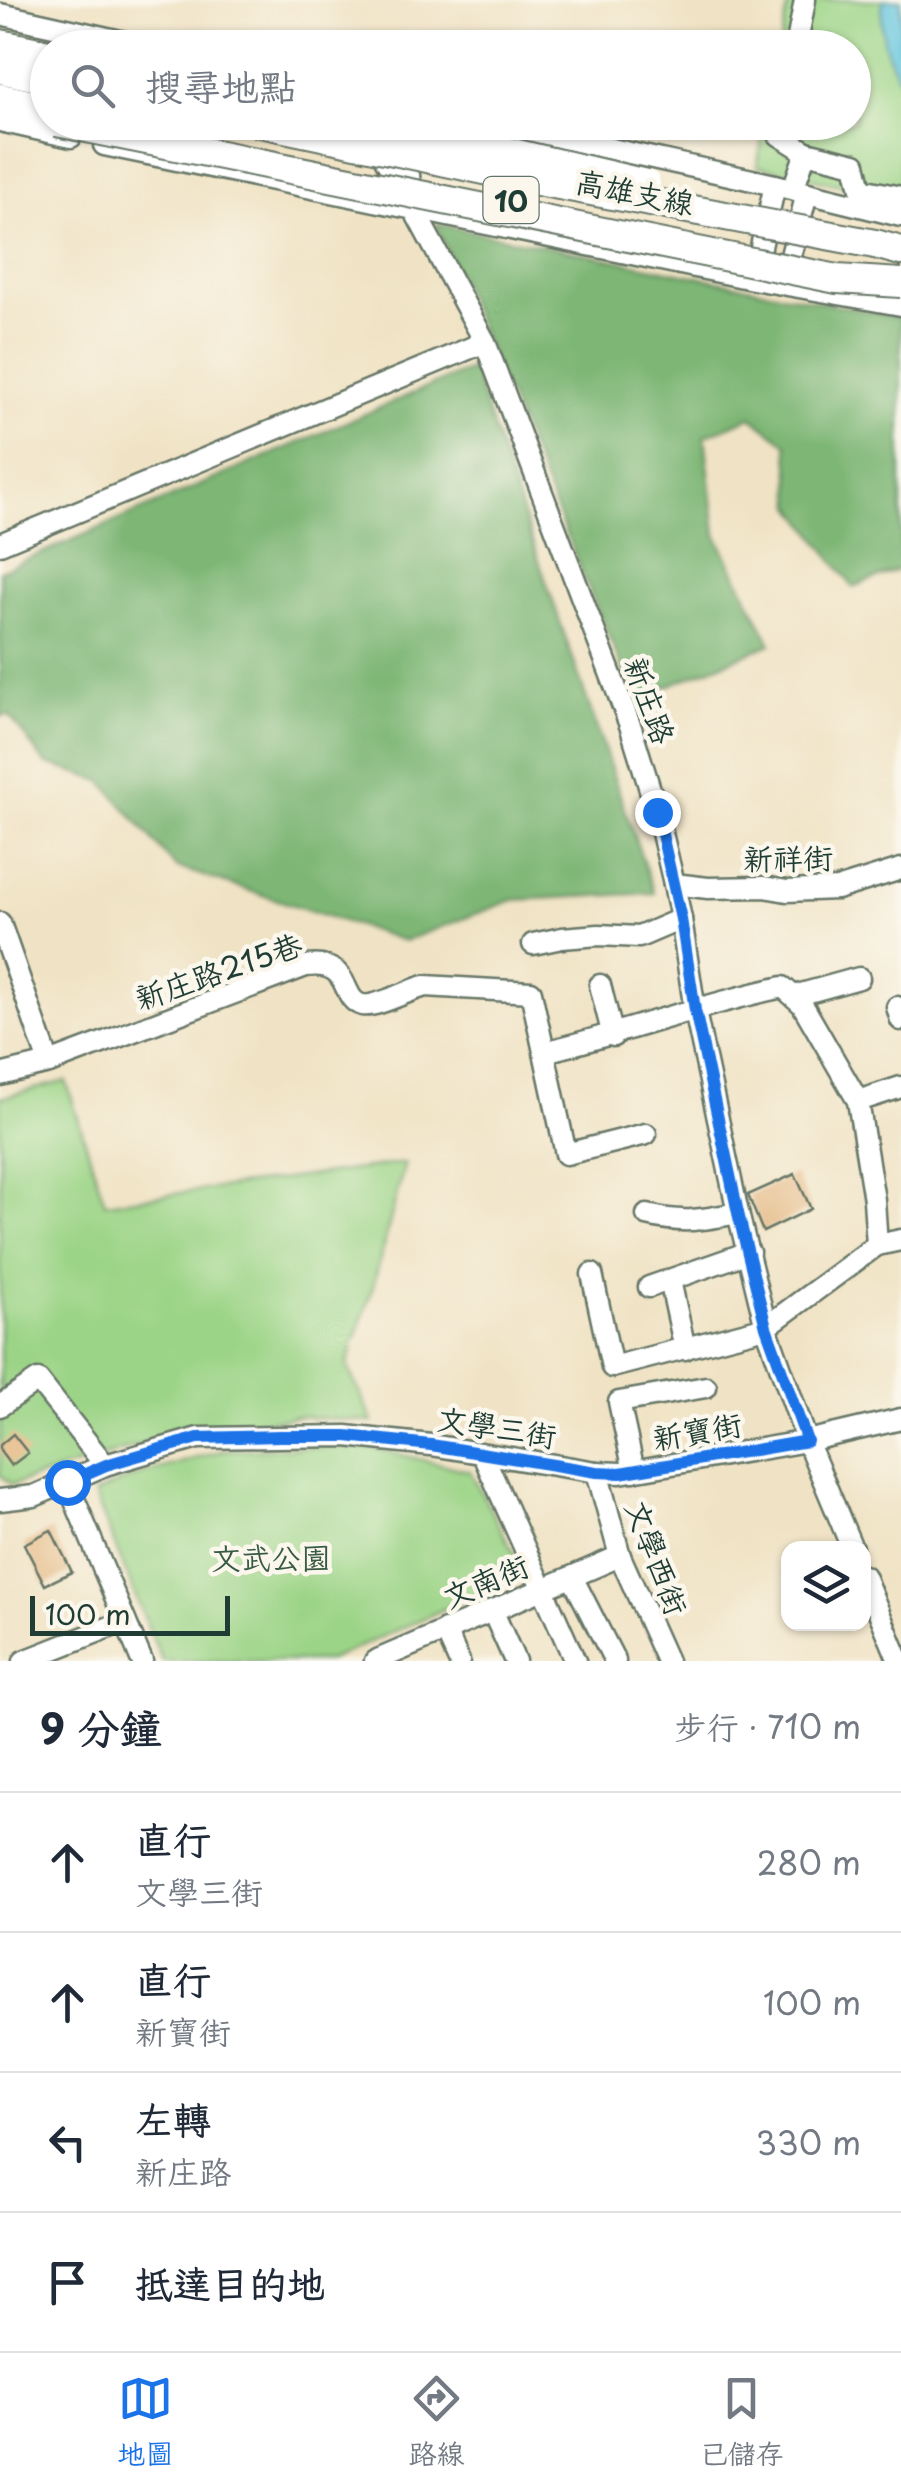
<!DOCTYPE html>
<html lang="zh-TW">
<head>
<meta charset="utf-8">
<style>
	:root { --surface:#fff; --page:#f6f6f7; --text:#1f2937; --muted:#747a83; --line:#e0e1e3; --accent:#1a73e8 }
	body { margin:0; font-family:"Playpen Sans","LXGW WenKai TC",sans-serif; background:var(--page); color:var(--text) }
	.controls { position:absolute; right:30px; bottom:30px; display:grid; overflow:hidden; border-radius:20px; box-shadow:0 2px 8px #0004 }
	.controls button { width:90px; height:90px; display:grid; place-items:center; padding:0; border:0; border-bottom:2px solid var(--line); background:var(--surface); color:var(--text); font:50px sans-serif }
	.scale { position:absolute; left:30px; bottom:25px; width:200px; box-sizing:border-box; padding-left:10px; border:5px solid #1f3d34; border-top:0; font-size:28px; line-height:35px; white-space:nowrap; color:#1f3d34; -webkit-text-stroke:8px #fbf7ec; paint-order:stroke }
	.stop { position:absolute; width:30px; height:30px; margin:-22px; border:8px solid #1a73e8; border-radius:50%; background:#fff }
	.stop.end { background:#1a73e8; border-color:#fff; box-shadow:0 2px 10px #0008 }
	.list { margin:0; padding:0; list-style:none }
	h2 { display:flex; justify-content:space-between; align-items:center; height:130px; margin:0; padding:0 40px; font-size:42px }
	h2 small { font-size:32px; font-weight:400; color:var(--muted) }
	.list li { display:grid; grid-template-columns:65px 1fr auto; gap:30px; align-items:center; box-sizing:border-box; height:140px; padding:0 40px; border-top:2px solid var(--line) }
	.list b { display:block; font-size:38px; white-space:nowrap }
	.list p { margin:0; font-size:32px; white-space:nowrap; color:var(--muted) }
	.list em { font-size:32px; font-style:normal; color:var(--muted) }
	.icon { flex:none; width:55px; height:55px; fill:none; stroke:currentColor; stroke-width:2; stroke-linecap:round; stroke-linejoin:round }
	.map { position:relative; flex:none; width:901px; height:1661px; overflow:hidden }
	.search { position:absolute; background:var(--surface); box-shadow:0 2px 8px #0004; left:30px; right:30px; top:30px; height:110px; display:flex; align-items:center; gap:25px; box-sizing:border-box; padding:0 35px; border-radius:55px; color:var(--muted); font-size:38px }
	.sheet { height:690px; background:var(--surface) }
	nav { display:flex; justify-content:space-around; align-items:center; box-sizing:border-box; height:140px; border-top:2px solid var(--line); background:var(--surface); font-size:28px; color:var(--muted) }
	nav a { display:grid; justify-items:center; gap:5px }
	nav .on { color:var(--accent) }
	.map>svg:first-child { display:block }
	.green { fill:#9cd487; stroke:#5e885e; stroke-width:2.5 }
	.forest { fill:#7db674; stroke:#4e7a54; stroke-width:2.5 }
	.water { fill:#60c4de; stroke:#408089; stroke-width:2.5 }
	.building { fill:#e3b57e }
	.lines { fill:none; stroke-linecap:round; stroke-linejoin:round }
	.minor-casing { stroke:#687767; stroke-width:25 }
	.highway-casing { stroke:#687767; stroke-width:32 }
	.minor { stroke:#fff; stroke-width:20 }
	.highway { stroke:#fff; stroke-width:28 }
	.highway-bridge-casing { stroke:#687767; stroke-width:32; stroke-linecap:butt }
	.highway-bridge { stroke:#fff; stroke-width:28 }
	.route { stroke:#1a73e8; stroke-width:12 }
	.labels { text-anchor:middle; dominant-baseline:central; stroke-width:9; stroke-linejoin:round; paint-order:stroke }
	.shield { fill:#fbf7ec; stroke:#61756b; stroke-width:2.5 }
	.shield-label { font-size:28px; font-weight:bold; fill:#1f3d34 }
	.street-label { font-size:30px; fill:#1f3d34; stroke:#fbf7ec }
	.park-label { font-size:30px; fill:#385b45; stroke:#fbf7ec }
</style>
</head>
<body>
<div class="map">
<svg width="901" height="1661" viewBox="0 0 901 1661">
	<rect width="100%" height="100%" fill="#fbf7ec"/>
	<filter id="ink" filterUnits="userSpaceOnUse"><feTurbulence type="fractalNoise" baseFrequency=".01" numOctaves="2"/><feDisplacementMap in="SourceGraphic" scale="20" xChannelSelector="R" yChannelSelector="G"/><feConvolveMatrix kernelMatrix="1 2 1 2 8 2 1 2 1" color-interpolation-filters="sRGB"/></filter>
	<filter id="wash" filterUnits="userSpaceOnUse"><feTurbulence type="fractalNoise" baseFrequency=".0048" numOctaves="4" result="noise"/><feDisplacementMap in="SourceGraphic" scale="40" xChannelSelector="R" yChannelSelector="G"/><feGaussianBlur stdDeviation="2.25" result="paint"/><feColorMatrix in="noise" values="0 0 0 0 0 0 0 0 0 0 0 0 0 0 0 0 0 1.4 0 .05"/><feComposite in="paint" operator="in"/></filter>
	<g filter="url(#wash)">
		<rect width="100%" height="100%" fill="#f0e3c5"/>
		<g class="green">
			<path d="M789 0H901V199L757 166 765 123 854 122V48L780 47Z"/>
			<path d="M66 1081 105 1203 405 1163 372 1290 347 1365 373 1422 296 1416 143 1444 12 1485 0 1475V1098Z"/>
			<path d="M307 1447 373 1448 470 1471 526 1576 501 1584 327 1661H162L94 1494 132 1477 224 1450Z"/>
		</g>
		<g class="forest">
			<path d="M436 224 901 318V569L853 587 793 506 787 444 751 417 705 436 716 534 771 644 635 699Z"/>
			<path d="M472 368 654 893 513 900 404 941 176 867 102 781 45 763 9 715 0 716V571Z"/>
		</g>
		<path class="water" d="M883 0H901V82C885 57 879 29 883 0Z"/>
		<g id="blocks">
			<g class="building">
				<path d="M795 1174 811 1209 763 1232 748 1195Z"/>
				<path d="M13 1434 28 1453 11 1466 0 1451V1445Z"/>
				<path d="M51 1530 72 1572 45 1585 24 1544Z"/>
			</g>
		</g>
	</g>
	<g filter="url(#ink)">
		<use href="#blocks" fill-opacity="0" stroke="#687767" stroke-width="2.5"/>
		<g class="lines">
			<defs>
				<g id="minor">
					<path d="M0 14 152 48"/>
					<path d="M796 48 805 0"/>
					<path d="M0 121 71 137"/>
					<path d="M364 122 407 198"/>
					<path d="M489 122 775 185 901 216"/>
					<path d="M782 122 779 135 806 152 793 189"/>
					<path d="M405 143 413 208 485 342 631 728 657 812 674 884 681 919 695 1011 738 1213 766 1327 807 1441 852 1548"/>
					<path d="M104 145 753 279 901 305"/>
					<path d="M806 152 855 164 861 189 901 197"/>
					<path d="M755 273 775 185"/>
					<path d="M784 283 807 193"/>
					<path d="M0 544 485 342"/>
					<path d="M674 884 708 888 764 887 787 891 837 889 901 869"/>
					<path d="M0 923 49 1063"/>
					<path d="M533 944 562 938 599 935 639 937 681 919"/>
					<path d="M600 985 613 1036"/>
					<path d="M794 996 859 978"/>
					<path d="M897 1007 901 1020"/>
					<path d="M544 1052 566 1154 646 1134"/>
					<path d="M0 1075 49 1063 306 966C353 960 339 999 362 1005 376 1008 409 990 425 986L531 992 544 1052C624 1033 702 1004 783 987L802 1004 858 1101 874 1200 877 1245"/>
					<path d="M858 1101 901 1087"/>
					<path d="M647 1215C685 1224 700 1220 738 1213"/>
					<path d="M592 1274 612 1367 766 1327 877 1245 901 1240"/>
					<path d="M670 1280 685 1349"/>
					<path d="M649 1287 749 1252"/>
					<path d="M0 1406 38 1380 105 1465"/>
					<path d="M483 1455 575 1661"/>
					<path d="M634 1471 619 1402 706 1387"/>
					<path d="M597 1472 620 1556 667 1661"/>
					<path d="M67 1482 142 1661"/>
					<path d="M0 1500 34 1496 105 1465 198 1438 346 1436 431 1445 597 1472 620 1473 807 1441 901 1419"/>
					<path d="M864 1576 899 1661"/>
					<path d="M572 1577 615 1661"/>
					<path d="M492 1610 515 1661"/>
					<path d="M445 1630 459 1661"/>
					<path d="M24 1661 125 1621"/>
					<path d="M375 1661 620 1556"/>
				</g>
				<g id="highway">
					<path d="M0 44 48 54"/>
					<path d="M0 69 48 79"/>
					<path d="M0 98 48 108"/>
					<path d="M875 244 901 251"/>
				</g>
			</defs>
			<use href="#minor" class="minor-casing"/>
			<use href="#highway" class="highway-casing"/>
			<use href="#minor" class="minor"/>
			<use href="#highway" class="highway"/>
			<defs>
				<g id="highway-bridge">
					<path d="M57 122 837 279 901 283"/>
					<path d="M256 122 532 180 875 244"/>
					<path d="M380 122 646 184"/>
				</g>
			</defs>
			<use href="#highway-bridge" class="highway-bridge-casing"/>
			<use href="#highway-bridge" class="highway-bridge"/>
		</g>
	</g>
	<g class="lines" filter="url(#ink)">
		<path class="route" d="M67 1482 106 1465 198 1438 280 1436H346L431 1445 597 1472 620 1473 807 1441 766 1327 738 1213 695 1010 681 919 657 812"/>
	</g>
	<g class="labels">
		<rect class="shield" x="483.5" y="177" width="55" height="46" rx="8"/>
		<g class="shield-label">
			<text x="511" y="200">10</text>
		</g>
		<g class="street-label">
			<text transform="translate(635 191) rotate(11)">高雄支線</text>
			<text transform="translate(651 700) rotate(70)">新庄路</text>
			<text transform="translate(788 857) rotate(-1)">新祥街</text>
			<text transform="translate(218 970) rotate(-19)">新庄路215巷</text>
			<text transform="translate(497 1426) rotate(9)">文學三街</text>
			<text transform="translate(697 1430) rotate(-10)">新寶街</text>
			<text transform="translate(658 1557) rotate(69)">文學西街</text>
			<text transform="translate(485 1580) rotate(-23)">文南街</text>
		</g>
		<g class="park-label">
			<text x="271" y="1556">文武公園</text>
		</g>
	</g>
</svg>
<div class="controls">
<button><svg class="icon" aria-label="layers" viewBox="0 0 24 24"><path d="M12 4l9 5-9 5-9-5zM3 14l9 5 9-5"/></svg></button>
</div>
<div class="scale">100 m</div>
<div class="stop" style="left:67px;top:1482px"></div>
<div class="stop end" style="left:657px;top:812px"></div>
<div class="search"><svg class="icon" aria-label="search" viewBox="0 0 24 24"><circle cx="10" cy="10" r="6"/><path d="M15 15l6 6"/></svg>搜尋地點</div>
</div>
<section class="sheet">
<h2>9 分鐘<small>步行 · 710 m</small></h2>
<ul class="list">
<li><svg class="icon" aria-label="ahead" viewBox="0 0 24 24"><path d="M12 20V5M6 11l6-6 6 6"/></svg><div><b>直行</b><p>文學三街</p></div><em>280 m</em></li>
<li><svg class="icon" aria-label="ahead" viewBox="0 0 24 24"><path d="M12 20V5M6 11l6-6 6 6"/></svg><div><b>直行</b><p>新寶街</p></div><em>100 m</em></li>
<li><svg class="icon" aria-label="left" viewBox="0 0 24 24"><path d="M17 20v-9H6M10 6l-5 5 5 5"/></svg><div><b>左轉</b><p>新庄路</p></div><em>330 m</em></li>
<li><svg class="icon" aria-label="arrive" viewBox="0 0 24 24"><path d="M6 21V4h12l-3 4 3 4H6"/></svg><div><b>抵達目的地</b></div></li>
</ul>
</section>
<nav>
<a class="on"><svg class="icon" aria-label="map" viewBox="0 0 24 24"><path d="M3 6l6-2 6 2 6-2v14l-6 2-6-2-6 2zM9 4v14M15 6v14"/></svg>地圖</a>
<a><svg class="icon" aria-label="directions" viewBox="0 0 24 24"><path d="M12 3l9 9-9 9-9-9zM9 14v-3h6M13 9l2 2-2 2"/></svg>路線</a>
<a><svg class="icon" aria-label="saved" viewBox="0 0 24 24"><path d="M7 4h10v16l-5-4-5 4z"/></svg>已儲存</a>
</nav>
</body>
</html>
